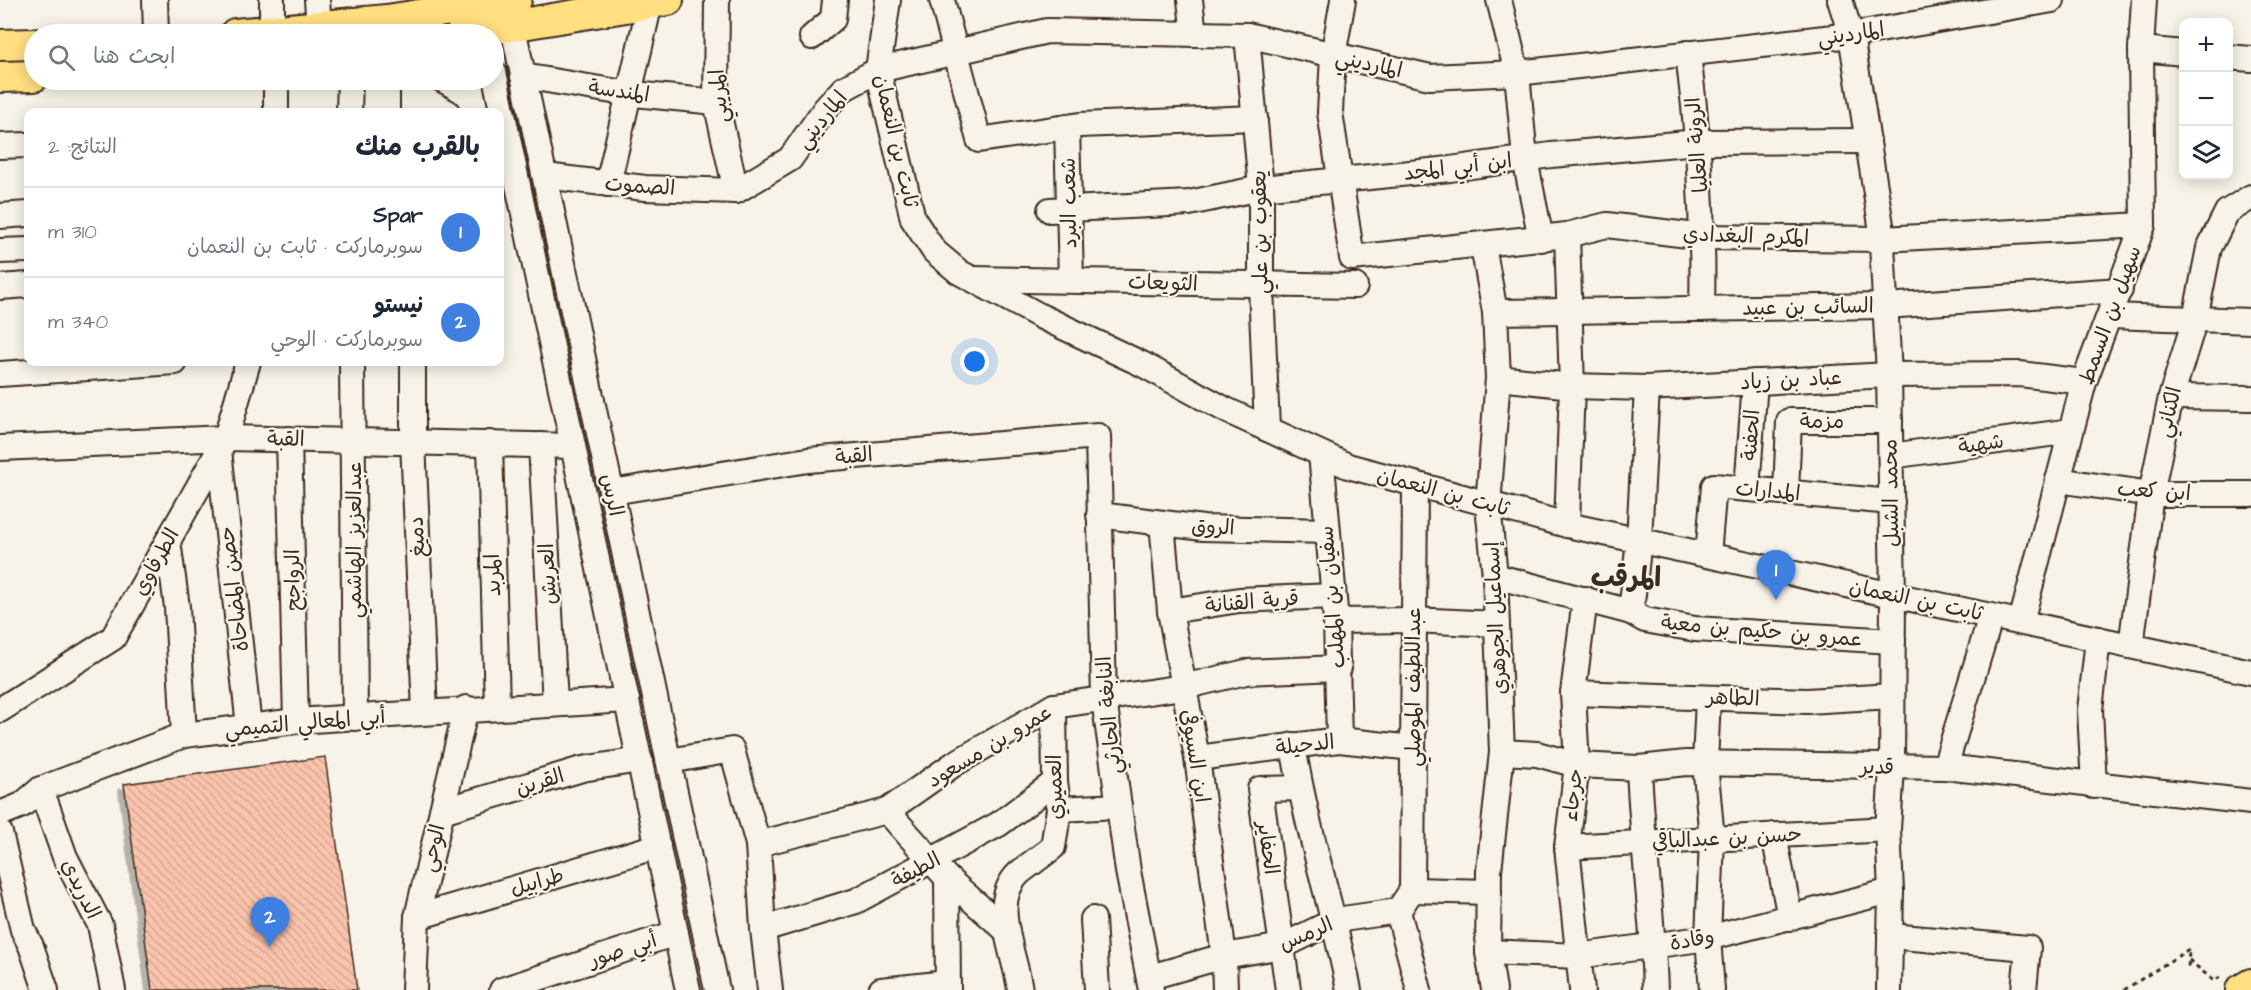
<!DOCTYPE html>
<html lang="ar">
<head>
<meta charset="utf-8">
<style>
	:root { --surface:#fff; --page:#f2f2f3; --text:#1f2937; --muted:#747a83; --line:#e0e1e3; --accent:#111827 }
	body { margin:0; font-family:"Architects Daughter","Playpen Sans Arabic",sans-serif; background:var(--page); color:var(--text); direction:rtl }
	.controls { position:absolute; right:18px; top:18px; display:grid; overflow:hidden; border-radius:12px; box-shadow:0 3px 15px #0003 }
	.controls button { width:54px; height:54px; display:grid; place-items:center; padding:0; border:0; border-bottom:2px solid var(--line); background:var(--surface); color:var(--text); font:30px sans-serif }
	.you { position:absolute; left:975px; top:362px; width:21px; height:21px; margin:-15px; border:4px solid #fff; border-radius:50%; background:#1a73e8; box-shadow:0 0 0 9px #1a73e833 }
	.badge { display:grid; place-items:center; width:39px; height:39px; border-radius:50%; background:var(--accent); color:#fff; font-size:20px; font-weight:700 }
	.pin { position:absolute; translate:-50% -50px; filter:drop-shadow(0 2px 3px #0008) }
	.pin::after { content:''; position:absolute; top:32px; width:21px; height:18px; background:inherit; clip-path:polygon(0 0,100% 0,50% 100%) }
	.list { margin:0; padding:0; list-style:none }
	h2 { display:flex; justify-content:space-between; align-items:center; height:78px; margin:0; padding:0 24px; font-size:26px }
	h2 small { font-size:20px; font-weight:400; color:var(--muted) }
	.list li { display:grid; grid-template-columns:39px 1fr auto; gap:18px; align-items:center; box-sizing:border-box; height:90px; padding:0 24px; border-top:2px solid var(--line) }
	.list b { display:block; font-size:22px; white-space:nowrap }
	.list p { margin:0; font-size:20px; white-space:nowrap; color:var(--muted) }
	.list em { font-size:20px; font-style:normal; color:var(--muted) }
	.icon { flex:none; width:33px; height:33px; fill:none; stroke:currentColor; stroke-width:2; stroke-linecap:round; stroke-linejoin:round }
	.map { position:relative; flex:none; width:2251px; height:990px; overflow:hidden; direction:ltr }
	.search { position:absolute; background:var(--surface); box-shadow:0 3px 15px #0003; left:24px; top:24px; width:480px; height:66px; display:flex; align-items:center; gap:15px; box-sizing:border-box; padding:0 21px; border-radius:33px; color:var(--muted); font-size:22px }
	.panel { position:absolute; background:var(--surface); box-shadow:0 3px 15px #0003; left:24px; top:108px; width:480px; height:258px; border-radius:12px; direction:rtl }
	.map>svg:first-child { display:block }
	.building { fill:url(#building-back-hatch); stroke:#3b2a1e; stroke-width:1.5; filter:url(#shadow) }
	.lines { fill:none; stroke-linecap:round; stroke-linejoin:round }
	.minor-casing { stroke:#3b2a1e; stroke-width:28 }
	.major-casing { stroke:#3b2a1e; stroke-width:34 }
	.path { stroke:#3b2a1e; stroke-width:3; stroke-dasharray:4.5 4.5; stroke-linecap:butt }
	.minor { stroke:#f7f3e8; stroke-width:24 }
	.major { stroke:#ffdf80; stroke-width:30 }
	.labels { text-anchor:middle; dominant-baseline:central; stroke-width:4.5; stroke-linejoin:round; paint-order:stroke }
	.street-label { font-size:21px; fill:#3b2a1e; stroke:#f7f3e8 }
	.district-label { font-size:27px; font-weight:bold; fill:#3b2a1e; stroke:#f7f3e8 }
</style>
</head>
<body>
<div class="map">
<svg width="2251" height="990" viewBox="0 0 2251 990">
	<defs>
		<pattern id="building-back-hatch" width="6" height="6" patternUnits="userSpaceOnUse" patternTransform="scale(1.5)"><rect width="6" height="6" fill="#fac3ac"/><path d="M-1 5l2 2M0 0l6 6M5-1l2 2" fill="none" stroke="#d7a894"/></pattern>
		<filter id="shadow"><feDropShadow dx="-5.5" dy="5.5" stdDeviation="0" flood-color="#0004"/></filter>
	</defs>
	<rect width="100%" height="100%" fill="#f7f3e8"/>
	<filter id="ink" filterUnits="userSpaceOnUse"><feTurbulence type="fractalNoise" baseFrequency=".0167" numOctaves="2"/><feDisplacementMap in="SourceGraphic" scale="12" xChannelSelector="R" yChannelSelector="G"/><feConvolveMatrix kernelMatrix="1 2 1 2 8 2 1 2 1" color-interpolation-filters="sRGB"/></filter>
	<g filter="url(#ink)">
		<path class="building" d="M325 757 357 990H152L124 784Z"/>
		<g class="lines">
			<defs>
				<g id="minor">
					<path d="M155 0 156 34"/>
					<path d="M272 0V33"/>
					<path d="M317 0 319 27"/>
					<path d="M717 0 716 102 736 191"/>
					<path d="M888 0 878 70 913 219 934 251 959 272 1042 317 1142 364 1226 410 1348 466 1567 525 2251 672"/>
					<path d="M942 0 979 140 1080 125 1255 118"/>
					<path d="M1190 0 1194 34"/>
					<path d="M1343 0 1333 56 1330 112 1352 258 1567 235 1607 225 1704 237 1882 239 2143 225"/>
					<path d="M1499 0 1517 73 1525 159 1541 239"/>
					<path d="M1840 0 1851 35 1881 225 1889 375 1893 595 1892 768 1888 829 1891 891 1889 990"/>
					<path d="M509 9 717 990"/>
					<path d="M1247 35 1261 188V286L1267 429"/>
					<path d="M812 37 833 19 835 0"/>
					<path d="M2141 49 2184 53"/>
					<path d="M1688 53C1699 139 1704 222 1702 309"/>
					<path d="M2228 57 2251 59"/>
					<path d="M494 72 688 990"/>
					<path d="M523 76 624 93 716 102"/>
					<path d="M276 112V80"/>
					<path d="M349 112 350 80"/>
					<path d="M413 112V93L447 112"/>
					<path d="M1067 127 1071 280"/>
					<path d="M0 146 28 145"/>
					<path d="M545 176 645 188 736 191 790 159 825 109 843 89 878 70 1047 31 1247 35 1430 77 1517 73 1851 35 2052 0"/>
					<path d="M608 184 650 3"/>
					<path d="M1050 210 1189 203 1261 188 1450 169 1551 155 1699 142 1868 141"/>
					<path d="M0 216 28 214"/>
					<path d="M1567 235 1572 386 1567 525"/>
					<path d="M1483 246 1495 312 1498 378 1488 505 1495 576 1502 752 1489 871 1488 952 1494 990"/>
					<path d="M0 251 28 250"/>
					<path d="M974 279 1355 286"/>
					<path d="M0 287 28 285"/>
					<path d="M1495 312 1885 306 2120 290"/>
					<path d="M2110 316 2251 321"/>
					<path d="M352 362 355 718"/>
					<path d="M413 362V441L425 712"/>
					<path d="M0 374 175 362"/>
					<path d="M1498 378 1572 386 1647 388 1889 375 2020 374 2084 382"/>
					<path d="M2171 397 2251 398"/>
					<path d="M289 439 296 721"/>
					<path d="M490 443 497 707"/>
					<path d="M541 445 555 704"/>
					<path d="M0 448 226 438 573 446"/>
					<path d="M219 450 249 727"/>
					<path d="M1321 454 1336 621 1339 740"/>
					<path d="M1891 456 2071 431"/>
					<path d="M2058 480 2151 494H2251"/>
					<path d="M1747 489 1755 382"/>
					<path d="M612 492 808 460 1098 436 1104 699 1128 871 1151 990"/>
					<path d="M1786 493 1789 421H1890"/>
					<path d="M1099 515 1203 528 1327 531"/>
					<path d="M1162 523 1170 611 1197 758 1224 956 1225 990"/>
					<path d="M168 541 177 607 184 735"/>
					<path d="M1708 555 1714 486 1892 502"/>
					<path d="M1495 576 1631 612 1645 620 1695 629 1893 641"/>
					<path d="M1170 611 1239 600 1333 596"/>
					<path d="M1631 612 1639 540 1647 388"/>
					<path d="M1336 621 1412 620 1497 624"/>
					<path d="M2021 622 2084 382 2143 225 2141 49 2144 0"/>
					<path d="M2131 646 2151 494 2171 397 2195 319 2209 248 2227 212 2251 197"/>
					<path d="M1573 693 1807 701 1892 696"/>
					<path d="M1708 698 1705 763 1712 839 1708 938 1712 990"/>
					<path d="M0 710 113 638 226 438 248 362"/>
					<path d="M1293 745C1306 828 1333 908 1349 990"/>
					<path d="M1502 752 1537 754 1577 765 1639 768 1686 763 1945 767 2251 802"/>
					<path d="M1197 758 1339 740 1413 748"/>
					<path d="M669 761 732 750 758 844 763 929 770 990"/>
					<path d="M1945 767 1991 616"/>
					<path d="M1639 768C1642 842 1653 916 1655 990"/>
					<path d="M2094 786 2090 710 2098 639"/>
					<path d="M41 789 65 857 100 925 113 990"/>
					<path d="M1059 809 1119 806"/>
					<path d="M442 811 582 769 640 760"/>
					<path d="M887 811 947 878 1007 931"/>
					<path d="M0 814 22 805 41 789 184 735 296 721 627 700"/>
					<path d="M0 833 23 930 31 946 46 990"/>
					<path d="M1774 835 1790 918"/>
					<path d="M758 844 887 811 954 764 1054 706 1183 687 1246 672 1339 668"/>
					<path d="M1567 847 1888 829"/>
					<path d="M947 878 948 990"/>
					<path d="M1412 890 1415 485"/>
					<path d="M1398 911 1419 990"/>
					<path d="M417 917 658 846"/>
					<path d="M1093 919 1097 990"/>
					<path d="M763 929 856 901 999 824 1055 782"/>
					<path d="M1890 936 2028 948 2024 990"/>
					<path d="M1488 952 1578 956 1708 938 1891 891"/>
					<path d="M1150 977 1224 956 1283 946 1336 920 1398 911 1412 890 1489 892"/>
					<path d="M414 990 417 917 466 708"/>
					<path d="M502 990 676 933"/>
					<path d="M881 990 947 983"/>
					<path d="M1020 990C1016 955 988 902 1019 873 1030 864 1042 856 1053 847L1059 809 1055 782 1054 706"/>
					<path d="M1288 990 1260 789 1300 788"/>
					<path d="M1582 990 1567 847 1577 765 1573 693 1585 599"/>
				</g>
				<g id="major">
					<path d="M235 34 387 20 516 0"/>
					<path d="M461 34 668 0"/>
					<path d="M0 45 34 44"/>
					<path d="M0 77 34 76"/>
					<path d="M2241 990 2251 984"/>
				</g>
			</defs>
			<use href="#minor" class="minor-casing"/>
			<use href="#major" class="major-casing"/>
			<g class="path">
				<path d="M2189 960 2214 981 2220 977"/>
				<path d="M2124 990 2189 949 2188 970"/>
			</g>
			<use href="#minor" class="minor"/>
			<use href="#major" class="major"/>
		</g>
	</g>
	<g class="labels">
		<g class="street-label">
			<text transform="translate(1851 34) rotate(-8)">المارديني</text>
			<text transform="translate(1369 64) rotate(12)">المارديني</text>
			<text transform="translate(619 91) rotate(8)">المندسة</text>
			<text transform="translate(719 96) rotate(-95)">المريبي</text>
			<text transform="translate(822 120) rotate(-51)">المارديني</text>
			<text transform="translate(896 141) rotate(77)">ثابت بن النعمان</text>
			<text transform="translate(1697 145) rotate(-95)">الرونة العليا</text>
			<text transform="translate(1458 167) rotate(-7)">ابن أبي المجد</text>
			<text transform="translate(640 186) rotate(4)">الصموت</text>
			<text transform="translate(1069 203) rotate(-91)">شعب البرد</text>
			<text transform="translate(1260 232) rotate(-91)">يعقوب بن علي</text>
			<text transform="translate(1746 236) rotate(2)">المكرم البغدادي</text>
			<text transform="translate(1163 283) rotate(2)">الثويعات</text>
			<text transform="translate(1808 307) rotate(-1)">السائب بن عبيد</text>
			<text transform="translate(2110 315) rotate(-70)">سهيل بن السمط</text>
			<text transform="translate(1791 380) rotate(-3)">عباد بن زياد</text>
			<text transform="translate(2169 412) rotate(-77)">الكناني</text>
			<text x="1822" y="421">مزمة</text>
			<text transform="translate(1751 435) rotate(-86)">الحفنة</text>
			<text transform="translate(286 439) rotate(1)">القبة</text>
			<text transform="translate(1981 444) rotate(-8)">شهية</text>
			<text transform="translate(854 456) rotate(-5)">القبة</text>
			<text transform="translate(1768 491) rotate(5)">المدارات</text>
			<text transform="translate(2154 491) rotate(4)">ابن كعب</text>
			<text transform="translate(1443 492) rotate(15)">ثابت بن النعمان</text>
			<text transform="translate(1891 493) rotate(-91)">محمد الشبل</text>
			<text transform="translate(612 495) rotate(78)">الرس</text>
			<text transform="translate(1213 527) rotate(3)">الروق</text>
			<text transform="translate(417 537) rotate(-93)">دميغ</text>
			<text transform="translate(354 540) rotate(-90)">عبدالعزيز الهاشمي</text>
			<text transform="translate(156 562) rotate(-61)">الطرفاوي</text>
			<text transform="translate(548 574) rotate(-93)">العريش</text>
			<text transform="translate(493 575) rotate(-92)">المربد</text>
			<text transform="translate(293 580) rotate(-91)">الرواجح</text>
			<text transform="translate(234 589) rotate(-97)">حصن المضاحاة</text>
			<text transform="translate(1332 597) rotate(-95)">سفيان بن المهلب</text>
			<text transform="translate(1916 600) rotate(12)">ثابت بن النعمان</text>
			<text transform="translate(1252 602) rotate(-5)">قرية القنانة</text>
			<text transform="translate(1496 618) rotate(-93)">إسماعيل الجوهري</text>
			<text transform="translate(1762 631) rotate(5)">عمرو بن حكيم بن معية</text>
			<text transform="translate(1413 687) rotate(-90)">عبداللطيف الموصلي</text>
			<text transform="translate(1733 698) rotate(2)">الطاهر</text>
			<text transform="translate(1109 715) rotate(-95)">النابغة الحارثي</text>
			<text transform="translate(305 723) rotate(-5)">أبي المعالي التميمي</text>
			<text transform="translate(1305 745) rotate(-6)">الدحيلة</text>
			<text transform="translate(990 746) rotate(-31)">عمرو بن مسعود</text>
			<text transform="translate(1195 756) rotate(81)">ابن السيوفي</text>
			<text transform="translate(1877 767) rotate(1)">قدير</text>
			<text transform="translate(540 782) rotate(-17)">القرين</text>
			<text transform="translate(1055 787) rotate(-91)">العميري</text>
			<text transform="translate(1573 795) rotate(-84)">جرجاء</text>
			<text transform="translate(1727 838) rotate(-3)">حسن بن عبدالباقي</text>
			<text transform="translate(433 848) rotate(-77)">الوحي</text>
			<text transform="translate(1268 848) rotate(82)">الحفاير</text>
			<text transform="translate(916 870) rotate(-28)">الطيفة</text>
			<text transform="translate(537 882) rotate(-16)">طرابيل</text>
			<text transform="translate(81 889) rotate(64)">الدريدي</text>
			<text transform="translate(1306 934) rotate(-23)">الرمس</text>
			<text transform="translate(1692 940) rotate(-10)">وقادة</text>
			<text transform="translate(623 950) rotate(-18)">أبي صور</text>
		</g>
		<g class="district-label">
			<text x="1626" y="578">المرقب</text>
		</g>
	</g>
</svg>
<div class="controls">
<button>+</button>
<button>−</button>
<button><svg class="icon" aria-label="layers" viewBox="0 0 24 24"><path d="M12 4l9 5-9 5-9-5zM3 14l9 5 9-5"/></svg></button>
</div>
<div class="you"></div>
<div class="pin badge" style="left:1776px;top:600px;background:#3f7fe0">1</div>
<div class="pin badge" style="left:270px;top:947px;background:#3f7fe0">2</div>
<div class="search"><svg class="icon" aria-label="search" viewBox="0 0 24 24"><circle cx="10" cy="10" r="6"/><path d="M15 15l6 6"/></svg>ابحث هنا</div>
<section class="panel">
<h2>بالقرب منك<small>النتائج: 2</small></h2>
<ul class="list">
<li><span class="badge" style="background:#3f7fe0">1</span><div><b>Spar</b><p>سوبرماركت · ثابت بن النعمان</p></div><em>310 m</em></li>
<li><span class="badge" style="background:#3f7fe0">2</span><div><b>نيستو</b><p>سوبرماركت · الوحي</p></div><em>340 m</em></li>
</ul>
</section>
</div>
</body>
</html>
